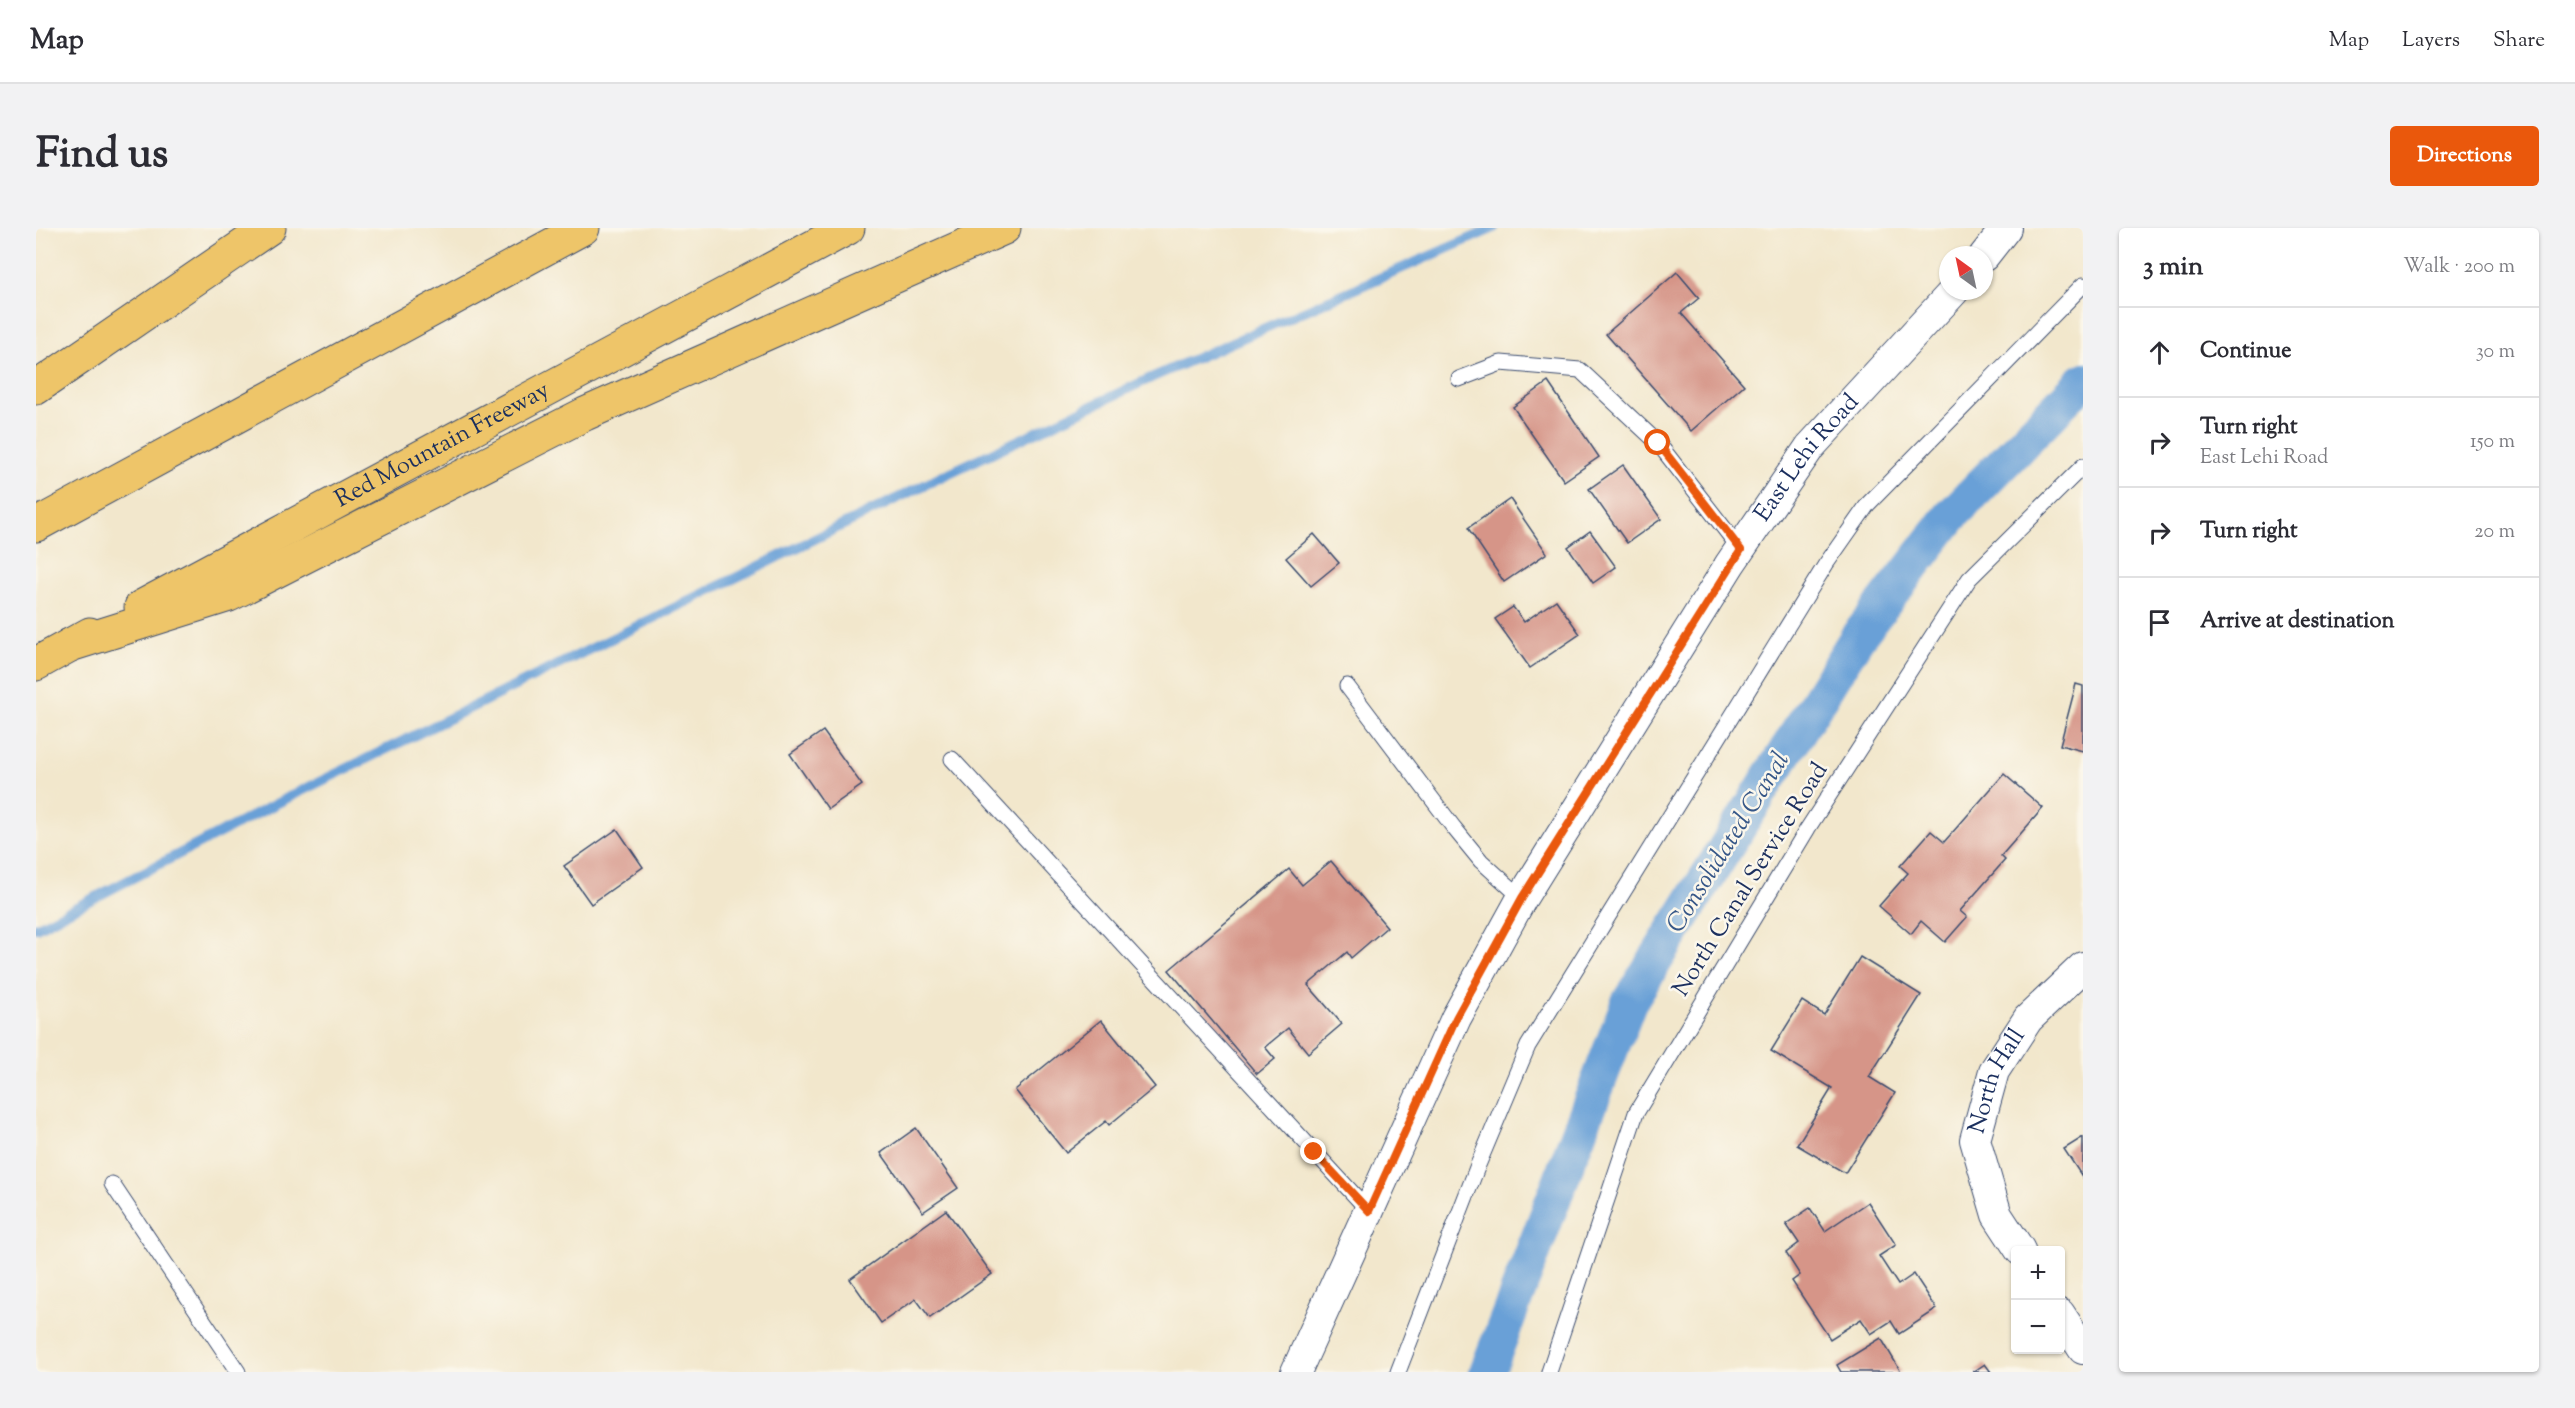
<!DOCTYPE html>
<html lang="en">
<head>
<meta charset="utf-8">
<style>
	:root { --surface:#fff; --page:#f2f2f3; --text:#2b2b33; --muted:#7c7c81; --line:#e1e1e2; --accent:#ea580c }
	body { margin:0; font-family:"Sorts Mill Goudy",serif; background:var(--page); color:var(--text) }
	.controls { position:absolute; right:18px; bottom:18px; display:grid; overflow:hidden; border-radius:6px; box-shadow:0 2px 4px #0004 }
	.controls button { width:54px; height:54px; display:grid; place-items:center; padding:0; border:0; border-bottom:2px solid var(--line); background:var(--surface); color:var(--text); font:30px sans-serif }
	.compass { position:absolute; left:1903px; top:18px; width:54px; height:54px; border-radius:50%; background:var(--surface); box-shadow:0 2px 4px #0004; rotate:327deg }
	.stop { position:absolute; width:18px; height:18px; margin:-14px; border:4px solid #ea580c; border-radius:50%; background:#fff }
	.stop.end { background:#ea580c; border-color:#fff; box-shadow:0 2px 6px #0008 }
	.list { margin:0; padding:0; list-style:none }
	h2 { display:flex; justify-content:space-between; align-items:center; height:78px; margin:0; padding:0 24px; font-size:26px }
	h2 small { font-size:20px; font-weight:400; color:var(--muted) }
	.list li { display:grid; grid-template-columns:39px 1fr auto; gap:18px; align-items:center; box-sizing:border-box; height:90px; padding:0 24px; border-top:2px solid var(--line) }
	.list b { display:block; font-size:22px; white-space:nowrap }
	.list p { margin:0; font-size:20px; white-space:nowrap; color:var(--muted) }
	.list em { font-size:20px; font-style:normal; color:var(--muted) }
	.icon { flex:none; width:33px; height:33px; fill:none; stroke:currentColor; stroke-width:2; stroke-linecap:round; stroke-linejoin:round }
	.map { position:relative; flex:none; width:2047px; height:1144px; overflow:hidden; border-radius:6px }
	header { display:flex; align-items:center; gap:36px; box-sizing:border-box; height:84px; padding:0 30px; background:var(--surface); border-bottom:2px solid var(--line) }
	header strong { font-size:28px }
	nav { display:flex; gap:33px; margin-inline-start:auto; font-size:21px }
	.intro { display:flex; align-items:center; justify-content:space-between; box-sizing:border-box; height:144px; padding:0 36px }
	h1 { margin:0; font-size:42px }
	.button { padding:15px 27px; border-radius:6px; background:var(--accent); color:#fff; font-size:21px; font-weight:700 }
	main { display:flex; gap:36px; padding:0 36px }
	aside { flex:1; background:var(--surface); border-radius:6px; box-shadow:0 2px 4px #0004 }
	.map>svg:first-child { display:block }
	.lines { fill:none; stroke-linecap:round; stroke-linejoin:round }
	.stream { stroke:#69a0d7; stroke-width:10 }
	.canal { stroke:#69a0d7; stroke-width:36 }
	.building { fill:#d69588 }
	.lane-casing { stroke:#3b4b6e; stroke-width:17 }
	.street-casing { stroke:#3b4b6e; stroke-width:32 }
	.highway-casing { stroke:#3b4b6e; stroke-width:35 }
	.lane { stroke:#fff; stroke-width:15 }
	.street { stroke:#fff; stroke-width:30 }
	.highway { stroke:#eec569; stroke-width:33 }
	.route { stroke:#ea580c; stroke-width:8 }
	.labels { text-anchor:middle; dominant-baseline:central; stroke-width:5; stroke-linejoin:round; paint-order:stroke }
	.street-label { font-size:24px; fill:#1b2f5e; stroke:#fbf7ec }
	.water-label { font-size:26px; font-style:italic; fill:#365788; stroke:#fbf7ec }
</style>
</head>
<body>
<header>
<strong>Map</strong>
<nav><a>Map</a><a>Layers</a><a>Share</a></nav>
</header>
<div class="intro"><h1>Find us</h1><a class="button">Directions</a></div>
<main>
<div class="map">
<svg width="2047" height="1144" viewBox="0 0 2047 1144">
	<rect width="100%" height="100%" fill="#fbf7ec"/>
	<filter id="ink" filterUnits="userSpaceOnUse"><feTurbulence type="fractalNoise" baseFrequency=".0167" numOctaves="2"/><feDisplacementMap in="SourceGraphic" scale="12" xChannelSelector="R" yChannelSelector="G"/><feConvolveMatrix kernelMatrix="1 2 1 2 8 2 1 2 1" color-interpolation-filters="sRGB"/></filter>
	<filter id="wash" filterUnits="userSpaceOnUse"><feTurbulence type="fractalNoise" baseFrequency=".008" numOctaves="4" result="noise"/><feDisplacementMap in="SourceGraphic" scale="24" xChannelSelector="R" yChannelSelector="G"/><feGaussianBlur stdDeviation="1.35" result="paint"/><feColorMatrix in="noise" values="0 0 0 0 0 0 0 0 0 0 0 0 0 0 0 0 0 1.4 0 .05"/><feComposite in="paint" operator="in"/></filter>
	<g filter="url(#wash)">
		<rect width="100%" height="100%" fill="#f2e7cc"/>
		<g class="lines">
			<path class="stream" d="M0 700 259 566 915 244 1117 149 1458 0"/>
			<path class="canal" d="M1451 1144 1593 774 1821 410 1915 288 2047 153"/>
		</g>
		<g id="blocks">
			<g class="building">
				<path d="M1641 44 1663 70 1645 85 1708 157 1655 203 1570 106Z"/>
				<path d="M1512 154 1563 229 1528 253 1477 179Z"/>
				<path d="M1587 237 1625 291 1591 315 1553 261Z"/>
				<path d="M1474 271 1511 325 1468 354 1432 300Z"/>
				<path d="M1554 303 1580 339 1557 355 1532 319Z"/>
				<path d="M1278 306 1303 335 1275 358 1250 330Z"/>
				<path d="M1520 372 1544 406 1494 440 1459 391 1477 379 1488 394Z"/>
				<path d="M2040 456 2047 458V523L2024 517Z"/>
				<path d="M787 503 826 557 792 581 754 526Z"/>
				<path d="M1968 546 2007 580 1965 628 1969 632 1924 683 1931 689 1909 714 1885 693 1875 706 1843 678 1872 645 1864 638 1895 603 1908 614Z"/>
				<path d="M581 601 607 639 555 676 528 638Z"/>
				<path d="M1295 633 1351 699 1315 730 1311 724 1272 757 1306 796 1272 825 1252 800 1229 819 1239 831 1221 846 1133 742 1253 641 1266 657Z"/>
				<path d="M1824 729 1885 767 1833 849 1859 865 1809 945 1761 917 1796 860 1735 823 1766 773 1788 787Z"/>
				<path d="M1065 792 1119 859 1073 897 1070 893 1030 925 979 862Z"/>
				<path d="M880 900 922 960 887 984 845 925Z"/>
				<path d="M2047 909V950L2028 921Z"/>
				<path d="M1832 974 1860 1017 1843 1028 1862 1057 1878 1046 1901 1081 1863 1106 1855 1093 1835 1106 1825 1091 1794 1111 1756 1053 1764 1047 1750 1025 1763 1015 1750 996 1774 980 1789 1003Z"/>
				<path d="M910 982 956 1046 894 1090 880 1071 845 1095 814 1051Z"/>
				<path d="M1845 1110 1865 1144H1805L1801 1137Z"/>
				<path d="M1949 1136 1955 1144H1937Z"/>
			</g>
		</g>
	</g>
	<g filter="url(#ink)">
		<use href="#blocks" fill-opacity="0" stroke="#3b4b6e" stroke-width="1.5"/>
		<g class="lines">
			<defs>
				<g id="lane">
					<path d="M1423 151 1465 135 1544 142 1622 215 1705 322"/>
					<path d="M1311 458 1418 600 1445 633 1486 670"/>
					<path d="M916 531 1333 983"/>
					<path d="M76 956 202 1144"/>
					<path d="M1362 1144 1442 937 1492 818 1790 336 1832 276 2047 57"/>
					<path d="M1513 1144 1600 885 1772 600 1933 351 2047 238"/>
				</g>
				<g id="street">
					<path d="M1948 28 1970 0"/>
					<path id="s1" d="M1984 1022 1961 987 1939 912 1958 843 1992 791 2047 739"/>
					<path d="M2024 1086 2047 1121"/>
					<path id="s2" d="M1260 1144 1420 790 1486 670 1694 336 1774 219 1918 63"/>
				</g>
				<g id="highway">
					<path d="M0 160 233 0"/>
					<path d="M0 297 547 0"/>
					<path id="s3" d="M105 379 812 0"/>
					<path d="M34 417 193 367 549 186 968 0"/>
					<path d="M0 436 54 406"/>
				</g>
			</defs>
			<use href="#lane" class="lane-casing"/>
			<use href="#street" class="street-casing"/>
			<use href="#highway" class="highway-casing"/>
			<use href="#lane" class="lane"/>
			<use href="#street" class="street"/>
			<use href="#highway" class="highway"/>
		</g>
	</g>
	<g class="lines" filter="url(#ink)">
		<path class="route" d="M1278 924 1333 983 1420 790 1486 670 1705 322 1622 215"/>
	</g>
	<g class="labels">
		<g class="street-label">
			<text stroke="none"><textPath href="#s3" startOffset="342">Red Mountain Freeway</textPath></text>
			<text stroke="none"><textPath href="#s2" startOffset="1050">East Lehi Road</textPath></text>
			<text transform="translate(1715 652) rotate(-58)">North Canal Service Road</text>
			<text stroke="none"><textPath href="#s1" startOffset="183">North Hall</textPath></text>
		</g>
		<g class="water-label">
			<text transform="translate(1693 615) rotate(-58)">Consolidated Canal</text>
		</g>
	</g>
</svg>
<div class="controls">
<button>+</button>
<button>−</button>
</div>
<svg class="compass" viewBox="-18 -18 36 36"><path d="M0-13l5 13h-10z" fill="#e53935"/><path d="M0 13l5-13h-10z" fill="#7c7c81"/></svg>
<div class="stop" style="left:1622px;top:215px"></div>
<div class="stop end" style="left:1278px;top:924px"></div>
</div>
<aside>
<h2>3 min<small>Walk · 200 m</small></h2>
<ul class="list">
<li><svg class="icon" aria-label="ahead" viewBox="0 0 24 24"><path d="M12 20V5M6 11l6-6 6 6"/></svg><div><b>Continue</b></div><em>30 m</em></li>
<li><svg class="icon" aria-label="right" viewBox="0 0 24 24"><path d="M7 20v-9h11M14 6l5 5-5 5"/></svg><div><b>Turn right</b><p>East Lehi Road</p></div><em>150 m</em></li>
<li><svg class="icon" aria-label="right" viewBox="0 0 24 24"><path d="M7 20v-9h11M14 6l5 5-5 5"/></svg><div><b>Turn right</b></div><em>20 m</em></li>
<li><svg class="icon" aria-label="arrive" viewBox="0 0 24 24"><path d="M6 21V4h12l-3 4 3 4H6"/></svg><div><b>Arrive at destination</b></div></li>
</ul>
</aside>
</main>
</body>
</html>
